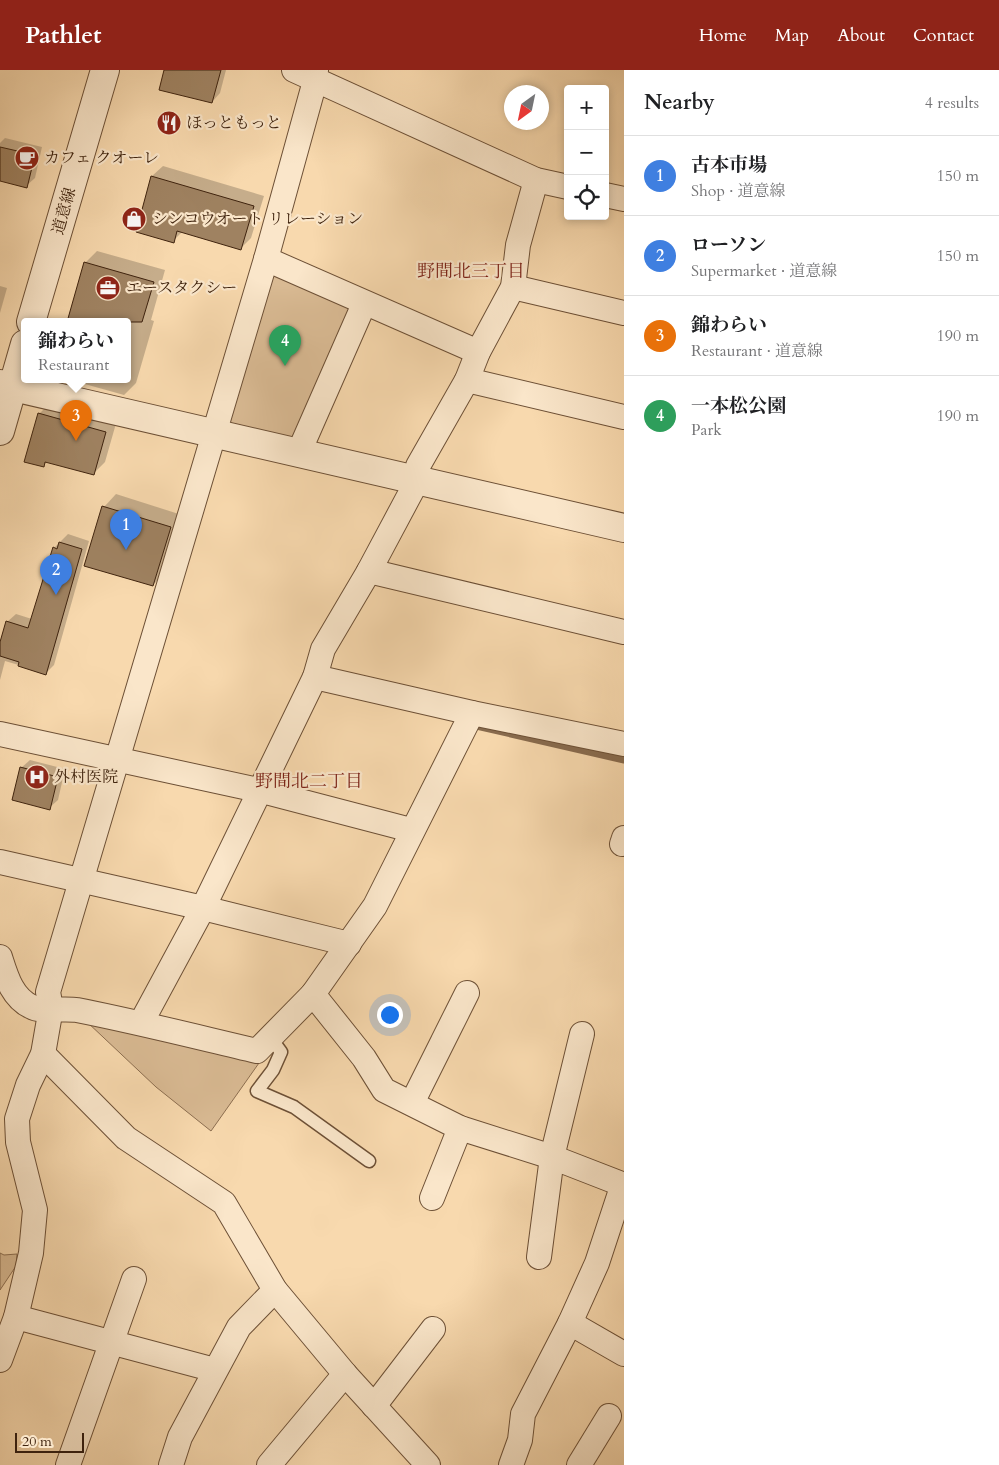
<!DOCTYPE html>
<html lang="en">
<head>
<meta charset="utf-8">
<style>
	:root { --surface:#fff; --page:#f2f2f2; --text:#202124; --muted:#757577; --line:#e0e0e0; --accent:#8f2418 }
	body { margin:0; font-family:Cardo,"Noto Serif JP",serif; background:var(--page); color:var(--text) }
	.controls { position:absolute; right:15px; top:15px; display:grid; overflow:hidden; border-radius:5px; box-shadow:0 2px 8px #0003 }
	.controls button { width:45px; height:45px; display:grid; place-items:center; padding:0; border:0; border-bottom:1px solid var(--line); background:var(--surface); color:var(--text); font:25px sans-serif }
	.compass { position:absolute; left:504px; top:15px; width:45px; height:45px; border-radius:50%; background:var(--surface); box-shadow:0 2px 8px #0003; rotate:213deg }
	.scale { position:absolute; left:15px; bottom:12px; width:69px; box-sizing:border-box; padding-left:5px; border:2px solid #3f230e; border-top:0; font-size:14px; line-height:18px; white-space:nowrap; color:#3f230e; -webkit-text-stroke:4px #fae6ca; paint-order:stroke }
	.you { position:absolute; left:389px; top:944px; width:18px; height:18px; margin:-12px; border:4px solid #fff; border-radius:50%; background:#1a73e8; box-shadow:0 0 0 8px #1a73e833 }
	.badge { display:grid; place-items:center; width:32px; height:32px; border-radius:50%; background:var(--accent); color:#fff; font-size:16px; font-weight:700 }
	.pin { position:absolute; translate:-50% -41px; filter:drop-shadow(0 1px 2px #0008) }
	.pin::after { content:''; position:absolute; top:26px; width:18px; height:15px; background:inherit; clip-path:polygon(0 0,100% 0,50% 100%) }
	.popup { position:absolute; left:21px; top:248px; width:110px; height:65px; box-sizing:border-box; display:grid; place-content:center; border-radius:5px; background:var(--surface); filter:drop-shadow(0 1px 4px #0005); font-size:16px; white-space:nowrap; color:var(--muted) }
	.popup b { font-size:19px; color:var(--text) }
	.popup::after { content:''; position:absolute; left:50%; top:100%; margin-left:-10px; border:10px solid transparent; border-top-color:var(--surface) }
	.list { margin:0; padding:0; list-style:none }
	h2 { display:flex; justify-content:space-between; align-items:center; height:65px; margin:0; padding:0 20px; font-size:21px }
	h2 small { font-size:16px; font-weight:400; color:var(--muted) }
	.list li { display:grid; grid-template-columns:32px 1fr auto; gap:15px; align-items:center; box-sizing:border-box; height:80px; padding:0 20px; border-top:1px solid var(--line) }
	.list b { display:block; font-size:19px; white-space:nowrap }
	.list p { margin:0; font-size:16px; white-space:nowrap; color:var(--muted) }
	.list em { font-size:16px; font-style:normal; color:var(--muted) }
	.icon { flex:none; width:28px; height:28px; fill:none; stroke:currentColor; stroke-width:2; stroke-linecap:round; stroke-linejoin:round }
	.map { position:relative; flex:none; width:624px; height:1395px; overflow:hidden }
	header { display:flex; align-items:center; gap:30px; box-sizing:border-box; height:70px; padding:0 25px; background:var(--accent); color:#fff }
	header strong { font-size:24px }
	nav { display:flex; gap:28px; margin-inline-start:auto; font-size:18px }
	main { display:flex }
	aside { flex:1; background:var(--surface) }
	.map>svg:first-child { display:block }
	.green { fill:#d9ba93; stroke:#8c6e50 }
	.shadow { fill:#0003 }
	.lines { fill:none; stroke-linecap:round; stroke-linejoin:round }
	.stream { stroke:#886b4e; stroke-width:7 }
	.building { fill:#9f8261; stroke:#3f230e }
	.service-casing { stroke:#6d5036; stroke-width:15 }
	.minor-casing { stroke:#6d5036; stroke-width:26 }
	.tertiary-casing { stroke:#6d5036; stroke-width:30 }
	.service { stroke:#fae6ca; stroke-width:12 }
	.minor { stroke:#fae6ca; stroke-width:24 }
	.tertiary { stroke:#fae6ca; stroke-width:28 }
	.labels { text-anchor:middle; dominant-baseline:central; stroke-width:4.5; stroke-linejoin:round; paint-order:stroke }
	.poi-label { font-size:16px; fill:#3f230e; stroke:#fae6ca; text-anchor:start }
	.street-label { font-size:16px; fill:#3f230e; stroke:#fae6ca }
	.neighbourhood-label { font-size:18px; fill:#7a1f14; stroke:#fae6ca }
</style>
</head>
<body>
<header>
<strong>Pathlet</strong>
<nav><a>Home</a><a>Map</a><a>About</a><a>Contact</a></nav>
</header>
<main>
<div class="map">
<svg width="624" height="1395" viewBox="0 0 624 1395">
	<rect width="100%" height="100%" fill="#f8d9ae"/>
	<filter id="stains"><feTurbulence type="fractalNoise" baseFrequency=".004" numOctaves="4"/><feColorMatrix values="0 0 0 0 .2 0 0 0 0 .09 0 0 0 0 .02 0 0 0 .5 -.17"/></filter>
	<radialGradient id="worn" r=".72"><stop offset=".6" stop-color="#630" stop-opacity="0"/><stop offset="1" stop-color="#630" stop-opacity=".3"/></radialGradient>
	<g class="green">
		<path d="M274 203 350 238 299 365 291 368 227 352Z"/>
		<path d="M86 951 259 993 211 1061 156 1017Z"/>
		<path d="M0 1183 4 1185 17 1184 16 1196 0 1220Z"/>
	</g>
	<g class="shadow">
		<path d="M165 0H226L220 23 212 32Z"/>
		<path d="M5 68 42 77 35 108 26 116 0 110V73Z"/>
		<path d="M163 96 264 126 251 168 241 178 183 161 173 171 137 161 152 106Z"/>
		<path d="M97 181 165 200 151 250 154 251 136 313 124 325 74 311 127 310V252H67L85 193Z"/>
		<path d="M0 216 7 218 0 243Z"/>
		<path d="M51 332 117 350 105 392 93 404 48 391 43 396 39 344Z"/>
		<path d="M116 424 182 445 165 503 153 515 104 437Z"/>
		<path d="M68 464 89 471 54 595 46 603 5 591 0 610V576L7 552 16 544 32 549 54 478Z"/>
		<path d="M30 690 65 699 58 730 49 738 21 698Z"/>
	</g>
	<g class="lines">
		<path class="stream" d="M472 655 624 690"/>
	</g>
	<g class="building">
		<path d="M164 0H221L212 33 159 20Z"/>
		<path d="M0 77 35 85 27 118 0 111Z"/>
		<path d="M151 106 254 136 241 180 177 161 174 173 136 162Z"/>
		<path d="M84 192 154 212 142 252H67Z"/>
		<path d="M38 343 106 362 94 405 45 392 44 397 24 392Z"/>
		<path d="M102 436 171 457 153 516 84 496Z"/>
		<path d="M59 472 82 479 46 605 18 596 19 592 0 586V572L6 551 28 558 53 477 57 479Z"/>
		<path d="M20 697 58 707 50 740 12 730Z"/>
	</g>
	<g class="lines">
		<defs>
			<path id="service" d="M270 967 281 982 273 1000 257 1021 294 1037 369 1091"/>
			<g id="minor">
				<path d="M294 0 536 110 568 117"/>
				<path d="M605 125 624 129"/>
				<path d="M266 189 478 282"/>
				<path d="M513 217 624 243"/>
				<path d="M467 310 624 347"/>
				<path d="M299 382 364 234"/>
				<path d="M369 501 624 562"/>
				<path d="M315 607 472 643 624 674"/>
				<path d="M0 664 258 720 411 760"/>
				<path d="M622 774 624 768"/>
				<path d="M0 792 203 838 349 874"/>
				<path d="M0 887C6 906 12 928 32 937 40 942 65 938 77 940 138 952 197 967 257 981L313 924 375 836 472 643"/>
				<path d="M313 924 364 988 384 1020 460 1058 552 1087 624 1115"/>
				<path d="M141 953 203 838 315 607 323 579 369 501 417 411 418 396 467 310 478 282 513 217 518 175 536 110"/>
				<path d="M43 984 126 1068 224 1133 275 1220 345 1304 428 1395"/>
				<path d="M412 1033 467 923"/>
				<path d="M432 1128 460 1058"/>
				<path d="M539 1187 552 1087 582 964"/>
				<path d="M16 1247 215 1300"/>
				<path d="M570 1253 624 1284"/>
				<path d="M0 1290 16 1247 31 1183 35 1140 18 1072 17 1049 28 1015 43 984 51 938 48 922 266 189 315 11 316 0"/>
				<path d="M374 1336 433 1259"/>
				<path d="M68 1395 134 1209"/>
				<path d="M171 1395 180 1367 239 1257 275 1220"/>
				<path d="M269 1395 345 1304"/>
				<path d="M511 1395 520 1370 523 1344 570 1253 597 1193 623 1114"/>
				<path d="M579 1395 609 1346"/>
			</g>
			<g id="tertiary">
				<path d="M31 252 105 0"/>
				<path d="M0 314 624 458"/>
				<path d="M0 361 25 274"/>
			</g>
		</defs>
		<use href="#service" class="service-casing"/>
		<use href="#minor" class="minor-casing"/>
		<use href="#tertiary" class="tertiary-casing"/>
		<use href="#service" class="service"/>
		<use href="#minor" class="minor"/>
		<use href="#tertiary" class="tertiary"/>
	</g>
	<defs>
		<symbol id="restaurant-disc" viewBox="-11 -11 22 22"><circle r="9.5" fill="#8f2418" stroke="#fae6ca"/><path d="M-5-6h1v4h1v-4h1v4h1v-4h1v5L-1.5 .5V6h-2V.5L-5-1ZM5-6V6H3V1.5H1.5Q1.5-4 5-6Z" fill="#fff"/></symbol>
		<symbol id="cafe-disc" viewBox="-11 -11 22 22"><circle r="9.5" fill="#8f2418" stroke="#fae6ca"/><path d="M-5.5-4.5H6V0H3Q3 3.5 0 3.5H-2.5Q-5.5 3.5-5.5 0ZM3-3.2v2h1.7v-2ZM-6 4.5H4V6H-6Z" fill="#fff"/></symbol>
		<symbol id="shop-disc" viewBox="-11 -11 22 22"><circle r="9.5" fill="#8f2418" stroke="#fae6ca"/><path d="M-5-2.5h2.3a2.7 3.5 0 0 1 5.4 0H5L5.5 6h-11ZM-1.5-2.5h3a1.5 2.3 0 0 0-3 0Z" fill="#fff"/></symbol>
		<symbol id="office-disc" viewBox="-11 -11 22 22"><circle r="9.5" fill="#8f2418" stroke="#fae6ca"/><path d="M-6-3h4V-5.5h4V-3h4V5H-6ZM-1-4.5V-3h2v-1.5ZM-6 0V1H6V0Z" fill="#fff"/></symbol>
		<symbol id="hospital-disc" viewBox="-11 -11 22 22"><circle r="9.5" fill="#8f2418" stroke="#fae6ca"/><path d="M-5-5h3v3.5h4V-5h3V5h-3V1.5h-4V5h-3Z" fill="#fff"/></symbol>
	</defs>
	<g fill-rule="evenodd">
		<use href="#restaurant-disc" x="155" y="39" width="28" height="28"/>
		<use href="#cafe-disc" x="13" y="74" width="28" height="28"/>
		<use href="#shop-disc" x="120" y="135" width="28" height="28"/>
		<use href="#office-disc" x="94" y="204" width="28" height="28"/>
		<use href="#hospital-disc" x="23" y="693" width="28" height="28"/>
	</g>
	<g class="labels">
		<g class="poi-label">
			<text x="186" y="53">ほっともっと</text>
			<text x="44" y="88">カフェ クオーレ</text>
			<text x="152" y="149">シンコウオート リレーション</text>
			<text x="126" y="218">エースタクシー</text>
			<text x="54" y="707">外村医院</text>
		</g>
		<g class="street-label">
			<text transform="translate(64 141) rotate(-74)">道意線</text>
		</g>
		<g class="neighbourhood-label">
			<text x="471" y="201">野間北三丁目</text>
			<text x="309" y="711">野間北二丁目</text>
		</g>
	</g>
	<rect width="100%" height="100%" filter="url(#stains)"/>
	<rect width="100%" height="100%" fill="url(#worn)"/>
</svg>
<div class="controls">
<button>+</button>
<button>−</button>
<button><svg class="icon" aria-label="locate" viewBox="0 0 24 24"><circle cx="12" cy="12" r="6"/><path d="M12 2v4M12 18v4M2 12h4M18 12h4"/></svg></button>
</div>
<svg class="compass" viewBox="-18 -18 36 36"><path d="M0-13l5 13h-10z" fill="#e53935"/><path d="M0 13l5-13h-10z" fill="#757577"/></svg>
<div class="scale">20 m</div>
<div class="you"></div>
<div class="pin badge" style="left:126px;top:480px;background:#3f7fe0">1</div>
<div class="pin badge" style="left:56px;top:525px;background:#3f7fe0">2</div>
<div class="pin badge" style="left:76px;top:371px;background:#e8710a">3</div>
<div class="popup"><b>錦わらい</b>Restaurant</div>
<div class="pin badge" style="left:285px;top:296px;background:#2e9e5b">4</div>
</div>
<aside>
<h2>Nearby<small>4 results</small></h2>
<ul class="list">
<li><span class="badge" style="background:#3f7fe0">1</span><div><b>古本市場</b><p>Shop · 道意線</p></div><em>150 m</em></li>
<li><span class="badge" style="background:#3f7fe0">2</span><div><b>ローソン</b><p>Supermarket · 道意線</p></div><em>150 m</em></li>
<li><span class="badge" style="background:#e8710a">3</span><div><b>錦わらい</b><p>Restaurant · 道意線</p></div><em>190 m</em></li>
<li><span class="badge" style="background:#2e9e5b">4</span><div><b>一本松公園</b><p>Park</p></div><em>190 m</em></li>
</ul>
</aside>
</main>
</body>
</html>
